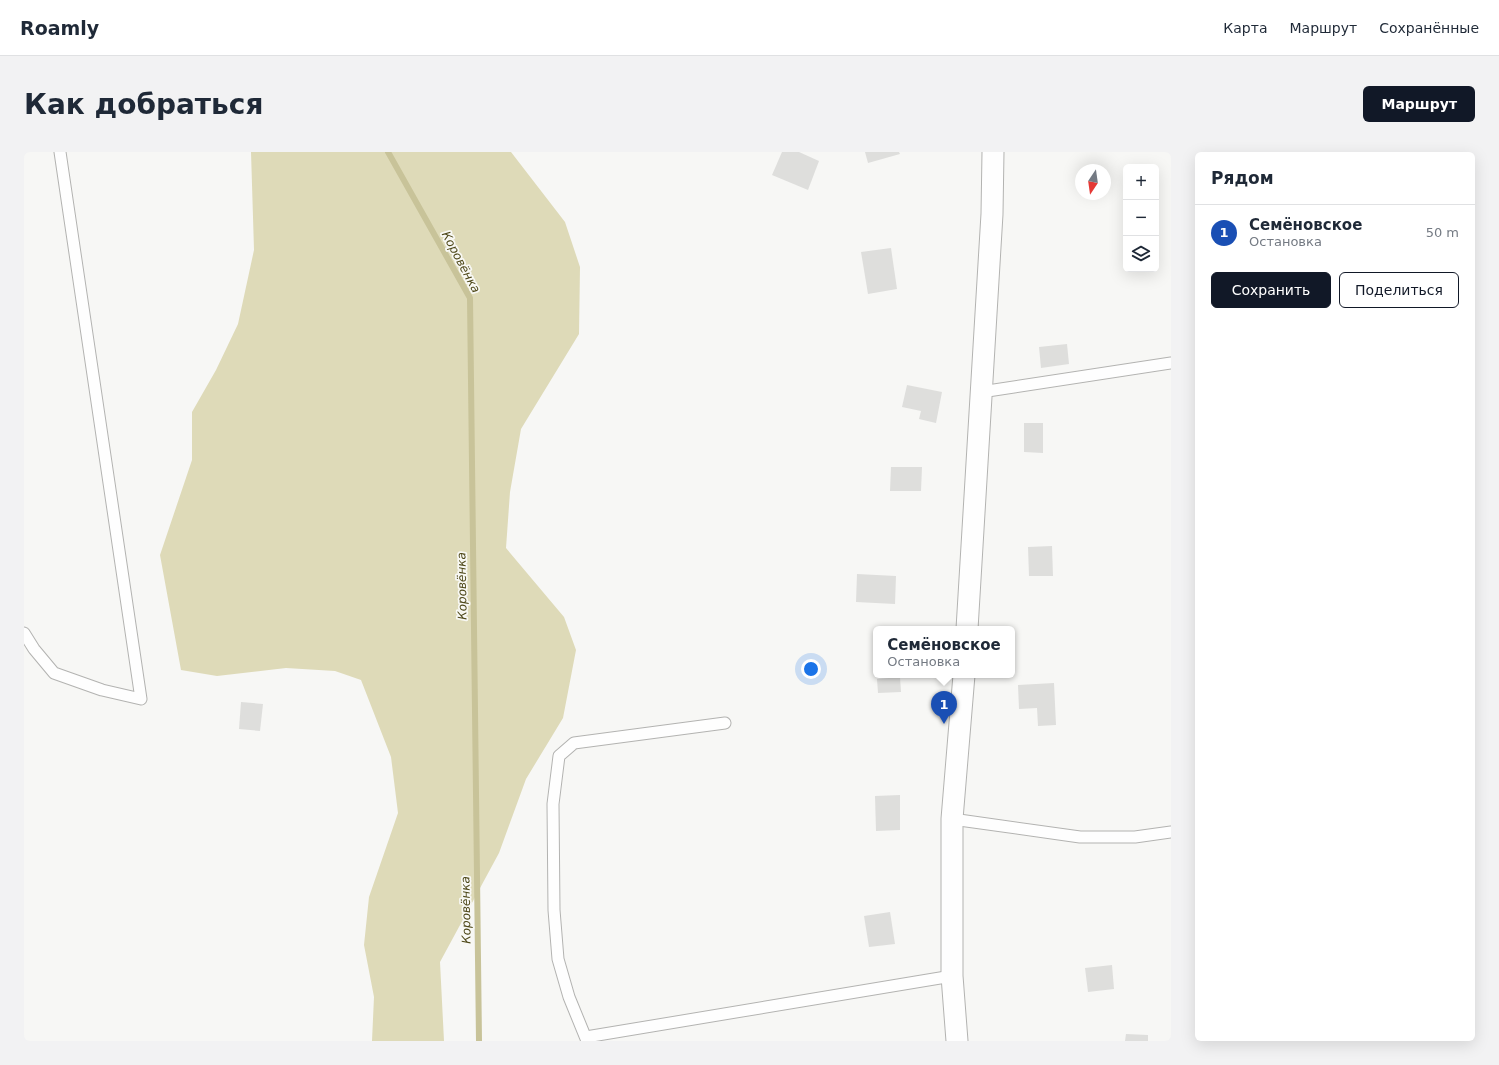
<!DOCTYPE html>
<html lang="ru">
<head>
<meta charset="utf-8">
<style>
	:root { --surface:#fff; --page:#f2f2f3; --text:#1f2937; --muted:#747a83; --line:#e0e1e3; --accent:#111827 }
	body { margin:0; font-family:"DejaVu Sans",sans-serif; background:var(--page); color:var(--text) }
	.controls { position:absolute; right:12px; top:12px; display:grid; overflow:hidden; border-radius:6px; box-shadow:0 4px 16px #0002 }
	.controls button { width:36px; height:36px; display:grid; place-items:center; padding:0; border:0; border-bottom:1px solid var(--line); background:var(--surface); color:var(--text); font:20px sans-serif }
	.compass { position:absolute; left:1051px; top:12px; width:36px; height:36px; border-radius:50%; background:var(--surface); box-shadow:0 4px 16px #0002; rotate:193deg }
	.you { position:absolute; left:787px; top:517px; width:14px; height:14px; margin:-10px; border:3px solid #fff; border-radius:50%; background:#1a73e8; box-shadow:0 0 0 6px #1a73e833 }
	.badge { display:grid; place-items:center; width:26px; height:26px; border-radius:50%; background:var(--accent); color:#fff; font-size:13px; font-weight:700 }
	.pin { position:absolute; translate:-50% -33px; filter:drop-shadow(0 1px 2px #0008) }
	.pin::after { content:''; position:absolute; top:21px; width:14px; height:12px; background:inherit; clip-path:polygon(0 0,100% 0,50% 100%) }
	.popup { position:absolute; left:849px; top:474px; width:142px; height:52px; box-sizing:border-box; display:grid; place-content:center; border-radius:6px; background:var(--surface); filter:drop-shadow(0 1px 3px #0005); font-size:13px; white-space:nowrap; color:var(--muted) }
	.popup b { font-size:15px; color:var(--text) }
	.popup::after { content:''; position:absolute; left:50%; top:100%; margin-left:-8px; border:8px solid transparent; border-top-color:var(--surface) }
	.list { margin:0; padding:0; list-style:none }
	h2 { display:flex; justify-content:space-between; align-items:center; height:52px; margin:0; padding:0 16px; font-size:17px }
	h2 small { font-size:13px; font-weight:400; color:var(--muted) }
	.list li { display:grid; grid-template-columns:26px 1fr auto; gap:12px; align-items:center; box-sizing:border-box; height:56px; padding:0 16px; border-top:1px solid var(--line) }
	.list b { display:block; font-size:15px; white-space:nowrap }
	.list p { margin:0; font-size:13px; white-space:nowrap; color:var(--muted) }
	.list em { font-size:13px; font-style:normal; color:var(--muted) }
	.actions { display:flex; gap:8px; padding:12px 16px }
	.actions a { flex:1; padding:9px 0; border:1px solid var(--accent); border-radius:6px; text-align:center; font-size:14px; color:var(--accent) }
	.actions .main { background:var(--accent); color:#fff }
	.icon { flex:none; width:22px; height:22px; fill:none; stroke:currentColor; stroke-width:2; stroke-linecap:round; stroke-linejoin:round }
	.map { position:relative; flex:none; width:1147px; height:889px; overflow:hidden; border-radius:6px }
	header { display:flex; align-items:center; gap:24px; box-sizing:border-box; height:56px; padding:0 20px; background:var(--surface); border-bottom:1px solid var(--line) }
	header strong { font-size:19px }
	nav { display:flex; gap:22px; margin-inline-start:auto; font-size:14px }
	.intro { display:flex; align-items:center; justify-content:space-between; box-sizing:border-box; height:96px; padding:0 24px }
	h1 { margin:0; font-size:28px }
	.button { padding:10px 18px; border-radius:6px; background:var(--accent); color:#fff; font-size:14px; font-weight:700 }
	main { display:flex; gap:24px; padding:0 24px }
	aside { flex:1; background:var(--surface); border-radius:6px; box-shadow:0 4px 16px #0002 }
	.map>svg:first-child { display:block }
	.forest { fill:#dedab8 }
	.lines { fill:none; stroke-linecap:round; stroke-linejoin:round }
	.stream { stroke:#c8c399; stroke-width:6 }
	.building { fill:#dededc }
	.lane-casing { stroke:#b3b3b1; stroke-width:13 }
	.street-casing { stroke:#b3b3b1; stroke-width:23 }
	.lane { stroke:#fefefe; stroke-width:11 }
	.street { stroke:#fefefe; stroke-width:21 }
	.labels { text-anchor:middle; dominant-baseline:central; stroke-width:3.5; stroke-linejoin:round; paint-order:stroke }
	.water-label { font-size:12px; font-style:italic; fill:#4d4718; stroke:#f8f8f4 }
</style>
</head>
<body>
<header>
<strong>Roamly</strong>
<nav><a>Карта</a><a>Маршрут</a><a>Сохранённые</a></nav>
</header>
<div class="intro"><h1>Как добраться</h1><a class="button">Маршрут</a></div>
<main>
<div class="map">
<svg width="1147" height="889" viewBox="0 0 1147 889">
	<rect width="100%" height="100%" fill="#f7f7f5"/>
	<path class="forest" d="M227 0H487L541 70 556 115 555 182 497 277 486 340 482 396 540 465 552 498 539 566 502 627 475 701 416 810 420 889H348L350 845 340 793 345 745 374 661 367 605 337 528 311 519 262 516 193 524 157 518 136 403 168 308V260L192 218 214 172 230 98Z"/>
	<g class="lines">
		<path class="stream" d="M364 0 446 146 455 889"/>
	</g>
	<g class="building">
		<path d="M758 0H775L795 9 784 38 748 23Z"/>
		<path d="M841 0H875L876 2 844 11Z"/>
		<path d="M867 96 873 137 844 142 837 100Z"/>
		<path d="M1043 192 1045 212 1017 216 1015 195Z"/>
		<path d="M883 233 918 240 912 271 895 267 897 259 878 255Z"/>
		<path d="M1000 271H1019V301L1000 300Z"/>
		<path d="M867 315H898L897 339H866Z"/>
		<path d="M1028 394 1029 424H1005L1004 395Z"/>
		<path d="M833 422 872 424 871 452 832 450Z"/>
		<path d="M876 525 877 540 854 541 853 527Z"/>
		<path d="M1030 531 1032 573 1014 574 1013 556 995 557 994 533Z"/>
		<path d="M217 550 239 552 236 579 215 577Z"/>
		<path d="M876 643V678L852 679 851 644Z"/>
		<path d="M866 760 871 792 845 795 840 764Z"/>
		<path d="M1088 813 1090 837 1064 840 1061 816Z"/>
		<path d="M1102 882 1124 883V889H1101Z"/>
	</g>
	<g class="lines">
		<defs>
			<g id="lane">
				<path d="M957 240 1147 211"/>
				<path d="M0 481 10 497 30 521 78 538 117 547 36 0"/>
				<path d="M928 667 1056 685H1111L1147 680"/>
				<path d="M562 885 928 824"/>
				<path d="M563 889 545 845 534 807 530 758 529 652 535 604 550 591 701 571"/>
			</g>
			<g id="street">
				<path d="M943 477 968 62 969 0"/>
				<path d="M933 889 928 824V667L940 523"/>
			</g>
		</defs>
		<use href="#lane" class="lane-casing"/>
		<use href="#street" class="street-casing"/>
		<use href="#lane" class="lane"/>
		<use href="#street" class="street"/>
	</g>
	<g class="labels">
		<g class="water-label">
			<text transform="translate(437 110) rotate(62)">Коровёнка</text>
			<text transform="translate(438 434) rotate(-91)">Коровёнка</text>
			<text transform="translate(442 758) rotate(-91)">Коровёнка</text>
		</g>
	</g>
</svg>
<div class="controls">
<button>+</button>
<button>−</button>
<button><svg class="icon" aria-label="layers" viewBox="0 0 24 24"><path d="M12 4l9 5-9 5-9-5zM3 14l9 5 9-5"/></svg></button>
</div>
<svg class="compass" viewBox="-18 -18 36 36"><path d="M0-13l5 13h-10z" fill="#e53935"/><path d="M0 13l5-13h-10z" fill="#747a83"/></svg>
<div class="you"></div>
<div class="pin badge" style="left:920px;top:572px;background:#1a4fb4">1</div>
<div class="popup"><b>Семёновское</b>Остановка</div>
</div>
<aside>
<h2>Рядом<small></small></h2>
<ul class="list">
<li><span class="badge" style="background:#1a4fb4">1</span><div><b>Семёновское</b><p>Остановка</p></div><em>50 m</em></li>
</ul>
<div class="actions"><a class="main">Сохранить</a><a>Поделиться</a></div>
</aside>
</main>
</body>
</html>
